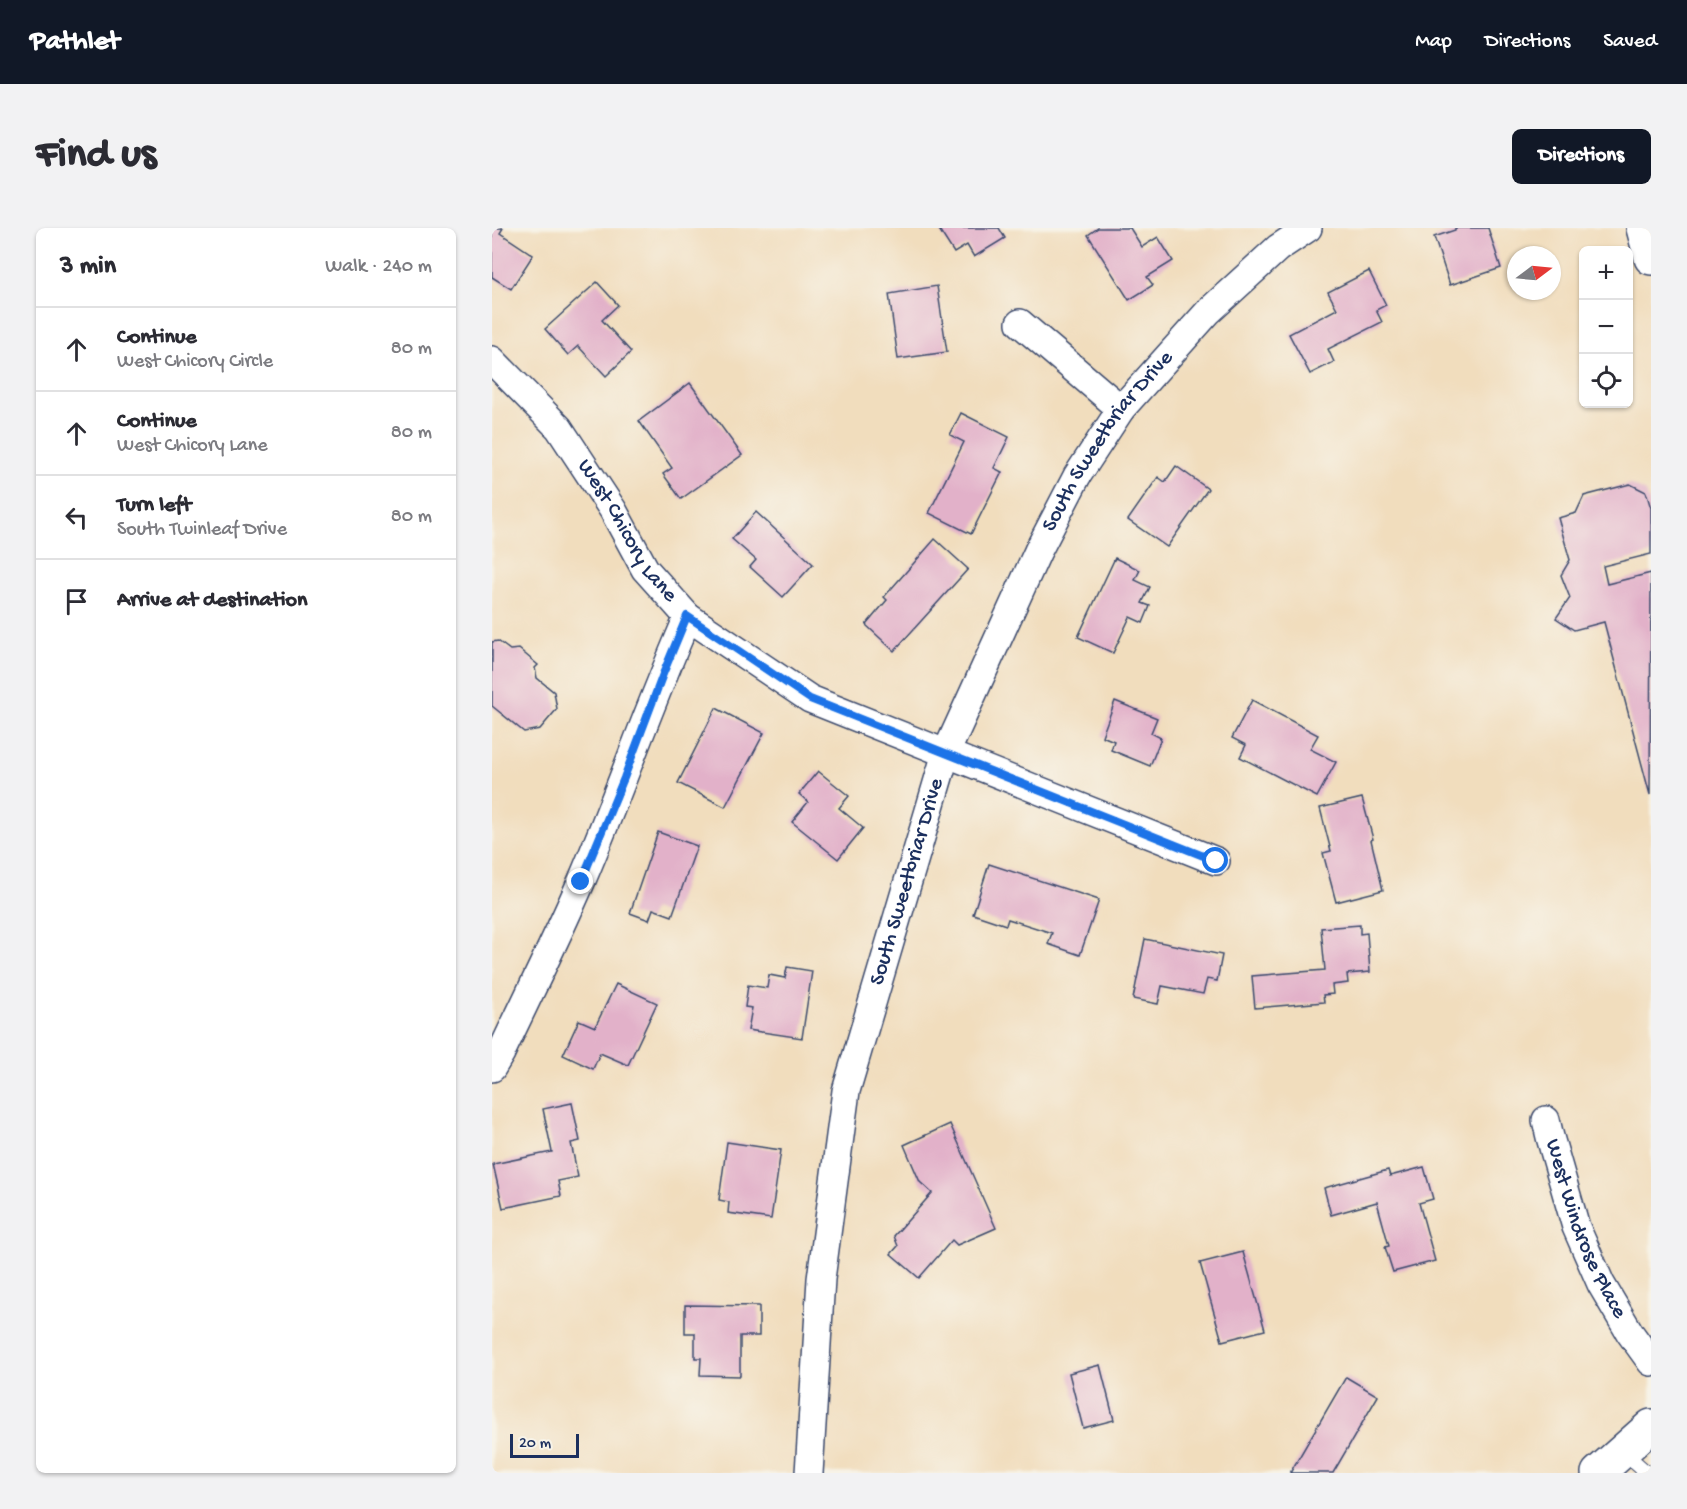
<!DOCTYPE html>
<html lang="en">
<head>
<meta charset="utf-8">
<style>
	:root { --surface:#fff; --page:#f2f2f3; --text:#2b2b33; --muted:#7c7c81; --line:#e1e1e2; --accent:#111827 }
	body { margin:0; font-family:"Gochi Hand",sans-serif; background:var(--page); color:var(--text) }
	.controls { position:absolute; right:18px; top:18px; display:grid; overflow:hidden; border-radius:9px; box-shadow:0 2px 4px #0004 }
	.controls button { width:54px; height:54px; display:grid; place-items:center; padding:0; border:0; border-bottom:2px solid var(--line); background:var(--surface); color:var(--text); font:30px sans-serif }
	.compass { position:absolute; left:1015px; top:18px; width:54px; height:54px; border-radius:50%; background:var(--surface); box-shadow:0 2px 4px #0004; rotate:74deg }
	.scale { position:absolute; left:18px; bottom:15px; width:69px; box-sizing:border-box; padding-left:6px; border:3px solid #1b2f5e; border-top:0; font-size:16px; line-height:21px; white-space:nowrap; color:#1b2f5e; -webkit-text-stroke:4px #f7f3e8; paint-order:stroke }
	.stop { position:absolute; width:18px; height:18px; margin:-14px; border:4px solid #1a73e8; border-radius:50%; background:#fff }
	.stop.end { background:#1a73e8; border-color:#fff; box-shadow:0 2px 6px #0008 }
	.list { margin:0; padding:0; list-style:none }
	h2 { display:flex; justify-content:space-between; align-items:center; height:78px; margin:0; padding:0 24px; font-size:26px }
	h2 small { font-size:20px; font-weight:400; color:var(--muted) }
	.list li { display:grid; grid-template-columns:39px 1fr auto; gap:18px; align-items:center; box-sizing:border-box; height:84px; padding:0 24px; border-top:2px solid var(--line) }
	.list b { display:block; font-size:22px; white-space:nowrap }
	.list p { margin:0; font-size:20px; white-space:nowrap; color:var(--muted) }
	.list em { font-size:20px; font-style:normal; color:var(--muted) }
	.icon { flex:none; width:33px; height:33px; fill:none; stroke:currentColor; stroke-width:2; stroke-linecap:round; stroke-linejoin:round }
	.map { position:relative; flex:none; width:1159px; height:1245px; overflow:hidden; border-radius:9px }
	header { display:flex; align-items:center; gap:36px; box-sizing:border-box; height:84px; padding:0 30px; background:var(--accent); color:#fff }
	header strong { font-size:28px }
	nav { display:flex; gap:33px; margin-inline-start:auto; font-size:21px }
	.intro { display:flex; align-items:center; justify-content:space-between; box-sizing:border-box; height:144px; padding:0 36px }
	h1 { margin:0; font-size:42px }
	.button { padding:15px 27px; border-radius:9px; background:var(--accent); color:#fff; font-size:21px; font-weight:700 }
	main { display:flex; gap:36px; padding:0 36px }
	aside { flex:1; background:var(--surface); border-radius:9px; box-shadow:0 2px 4px #0004 }
	.map>svg:first-child { display:block }
	.building { fill:#e2b1c9 }
	.lines { fill:none; stroke-linecap:round; stroke-linejoin:round }
	.service-casing { stroke:#3b496c; stroke-width:16 }
	.minor-casing { stroke:#3b496c; stroke-width:30 }
	.secondary-casing { stroke:#3b496c; stroke-width:36 }
	.primary-casing { stroke:#3b496c; stroke-width:36 }
	.service { stroke:#fff; stroke-width:14 }
	.minor { stroke:#fff; stroke-width:27 }
	.secondary { stroke:#fff; stroke-width:33 }
	.primary { stroke:#fff; stroke-width:33 }
	.route { stroke:#1a73e8; stroke-width:8 }
	.labels { text-anchor:middle; dominant-baseline:central; stroke-width:5; stroke-linejoin:round; paint-order:stroke }
	.street-label { font-size:22px; fill:#1b2f5e; stroke:#f7f3e8 }
</style>
</head>
<body>
<header>
<strong>Pathlet</strong>
<nav><a>Map</a><a>Directions</a><a>Saved</a></nav>
</header>
<div class="intro"><h1>Find us</h1><a class="button">Directions</a></div>
<main>
<aside>
<h2>3 min<small>Walk · 240 m</small></h2>
<ul class="list">
<li><svg class="icon" aria-label="ahead" viewBox="0 0 24 24"><path d="M12 20V5M6 11l6-6 6 6"/></svg><div><b>Continue</b><p>West Chicory Circle</p></div><em>80 m</em></li>
<li><svg class="icon" aria-label="ahead" viewBox="0 0 24 24"><path d="M12 20V5M6 11l6-6 6 6"/></svg><div><b>Continue</b><p>West Chicory Lane</p></div><em>80 m</em></li>
<li><svg class="icon" aria-label="left" viewBox="0 0 24 24"><path d="M17 20v-9H6M10 6l-5 5 5 5"/></svg><div><b>Turn left</b><p>South Twinleaf Drive</p></div><em>80 m</em></li>
<li><svg class="icon" aria-label="arrive" viewBox="0 0 24 24"><path d="M6 21V4h12l-3 4 3 4H6"/></svg><div><b>Arrive at destination</b></div></li>
</ul>
</aside>
<div class="map">
<svg width="1159" height="1245" viewBox="0 0 1159 1245">
	<rect width="100%" height="100%" fill="#f7f3e8"/>
	<filter id="ink" filterUnits="userSpaceOnUse"><feTurbulence type="fractalNoise" baseFrequency=".0167" numOctaves="2"/><feDisplacementMap in="SourceGraphic" scale="12" xChannelSelector="R" yChannelSelector="G"/><feConvolveMatrix kernelMatrix="1 2 1 2 8 2 1 2 1" color-interpolation-filters="sRGB"/></filter>
	<filter id="wash" filterUnits="userSpaceOnUse"><feTurbulence type="fractalNoise" baseFrequency=".008" numOctaves="4" result="noise"/><feDisplacementMap in="SourceGraphic" scale="24" xChannelSelector="R" yChannelSelector="G"/><feGaussianBlur stdDeviation="1.35" result="paint"/><feColorMatrix in="noise" values="0 0 0 0 0 0 0 0 0 0 0 0 0 0 0 0 0 1.4 0 .05"/><feComposite in="paint" operator="in"/></filter>
	<g filter="url(#wash)">
		<rect width="100%" height="100%" fill="#f1ddbd"/>
		<g id="blocks">
			<g class="building">
				<path d="M0 0H11L8 5 41 27 19 61 0 49Z"/>
				<path d="M446 0H507L513 10 482 29 475 17 462 25Z"/>
				<path d="M606 0H638L650 19 666 9 681 33 655 49 661 57 637 72 596 7Z"/>
				<path d="M963 0H996L1009 40 958 57 942 9 963 2Z"/>
				<path d="M877 43 894 77 884 82 890 94 836 121 842 134 818 146 797 106 845 81 836 64Z"/>
				<path d="M105 54 126 77 110 92 139 124 114 148 86 118 76 127 53 101Z"/>
				<path d="M445 58 455 124 406 131 397 66Z"/>
				<path d="M198 155 250 227 189 271 171 246 180 240 147 193Z"/>
				<path d="M469 185 517 209 502 240 510 244 479 306 437 285 472 214 458 207Z"/>
				<path d="M684 238 716 261 675 319 636 292 666 249 673 254Z"/>
				<path d="M1138 256 1154 264 1159 280V326L1111 338 1115 356 1159 345 1158 567 1112 394 1082 402 1064 390 1078 370 1069 347 1078 332 1066 290 1084 285 1092 268Z"/>
				<path d="M264 284 321 336 291 369 258 339 264 332 240 311Z"/>
				<path d="M443 311 476 341 402 423 374 397 395 372 392 369Z"/>
				<path d="M623 330 648 342 643 352 658 359 650 375 658 378 651 395 638 389 621 425 586 409Z"/>
				<path d="M6 413 18 422 27 421 46 437 43 440 45 450 62 464 65 481 48 501 32 504 0 478V414Z"/>
				<path d="M760 472 826 507 818 521 844 534 825 569 748 529 754 517 740 510Z"/>
				<path d="M623 473 665 490 659 505 669 510 658 538 619 522 622 513 610 508Z"/>
				<path d="M224 480 272 505 233 579 186 555Z"/>
				<path d="M326 543 357 568 347 580 371 600 346 631 300 594 316 574 307 566Z"/>
				<path d="M870 570 881 611 879 612 891 662 844 674 831 625 839 623 828 580Z"/>
				<path d="M166 604 205 618 180 688 161 681 157 692 138 685Z"/>
				<path d="M497 636 607 672 588 727 556 716 560 705 516 691 514 697 481 686Z"/>
				<path d="M868 697V706L875 705 878 744 855 746 856 755 840 757 841 766 831 767 832 774 763 780 760 748 833 742 829 700Z"/>
				<path d="M653 711 730 727 725 753 715 751 711 766 670 758 666 776 641 771Z"/>
				<path d="M295 739 320 743 310 810 256 802 260 780 253 779 256 757 275 760 277 747 293 750Z"/>
				<path d="M124 756 165 775 136 837 108 825 101 841 71 827 87 792 103 799Z"/>
				<path d="M80 875 88 913 79 915 86 949 66 953 69 968 11 980 1 936 60 924 51 881Z"/>
				<path d="M458 896 504 1000 465 1017 460 1012 427 1050 399 1026 406 1018 402 1008 440 965 428 954 412 917Z"/>
				<path d="M235 914 289 922 279 991 236 985 237 974 227 972Z"/>
				<path d="M932 939 941 971 927 975 943 1033 901 1044 893 1019 897 1018 885 974 839 987 832 960 896 942 898 948Z"/>
				<path d="M751 1024 773 1102 730 1113 708 1035Z"/>
				<path d="M193 1077 267 1078V1108H248V1148L208 1147 209 1130H203V1105H193Z"/>
				<path d="M608 1137 622 1192 591 1200 577 1145Z"/>
				<path d="M854 1149 886 1168 841 1245H798Z"/>
			</g>
		</g>
	</g>
	<g filter="url(#ink)">
		<use href="#blocks" fill-opacity="0" stroke="#3b496c" stroke-width="1.5"/>
		<g class="lines">
			<defs>
				<path id="service" d="M1130 1223 1155 1245"/>
				<g id="minor">
					<path d="M528 95 629 181"/>
					<path id="s1" d="M0 132 67 200 121 282 153 341 196 389 318 471 724 633"/>
					<path d="M0 840 9 825C36 768 65 710 90 652 127 565 158 475 196 389"/>
					<path id="s2" d="M1054 892 1058 909 1084 999 1109 1056 1138 1105 1159 1134"/>
					<path id="s3" d="M317 1245 329 1051 354 863 454 525 546 323 585 248 629 181 716 84 786 20 816 0"/>
				</g>
				<path id="secondary" d="M1151 0 1159 30"/>
				<path id="primary" d="M1106 1245 1159 1198"/>
			</defs>
			<use href="#service" class="service-casing"/>
			<use href="#minor" class="minor-casing"/>
			<use href="#secondary" class="secondary-casing"/>
			<use href="#primary" class="primary-casing"/>
			<use href="#service" class="service"/>
			<use href="#minor" class="minor"/>
			<use href="#secondary" class="secondary"/>
			<use href="#primary" class="primary"/>
		</g>
	</g>
	<g class="lines" filter="url(#ink)">
		<path class="route" d="M89 654 132 550 171 446 195 388 318 471 724 633"/>
	</g>
	<g class="labels">
		<g class="street-label">
			<text stroke="none"><textPath href="#s3" startOffset="1089">South Sweetbriar Drive</textPath></text>
			<text stroke="none"><textPath href="#s1" startOffset="219">West Chicory Lane</textPath></text>
			<text stroke="none"><textPath href="#s3" startOffset="602">South Sweetbriar Drive</textPath></text>
			<text stroke="none"><textPath href="#s2" startOffset="116">West Windrose Place</textPath></text>
		</g>
	</g>
</svg>
<div class="controls">
<button>+</button>
<button>−</button>
<button><svg class="icon" aria-label="locate" viewBox="0 0 24 24"><circle cx="12" cy="12" r="6"/><path d="M12 2v4M12 18v4M2 12h4M18 12h4"/></svg></button>
</div>
<svg class="compass" viewBox="-18 -18 36 36"><path d="M0-13l5 13h-10z" fill="#e53935"/><path d="M0 13l5-13h-10z" fill="#7c7c81"/></svg>
<div class="scale">20 m</div>
<div class="stop" style="left:724px;top:633px"></div>
<div class="stop end" style="left:89px;top:654px"></div>
</div>
</main>
</body>
</html>
